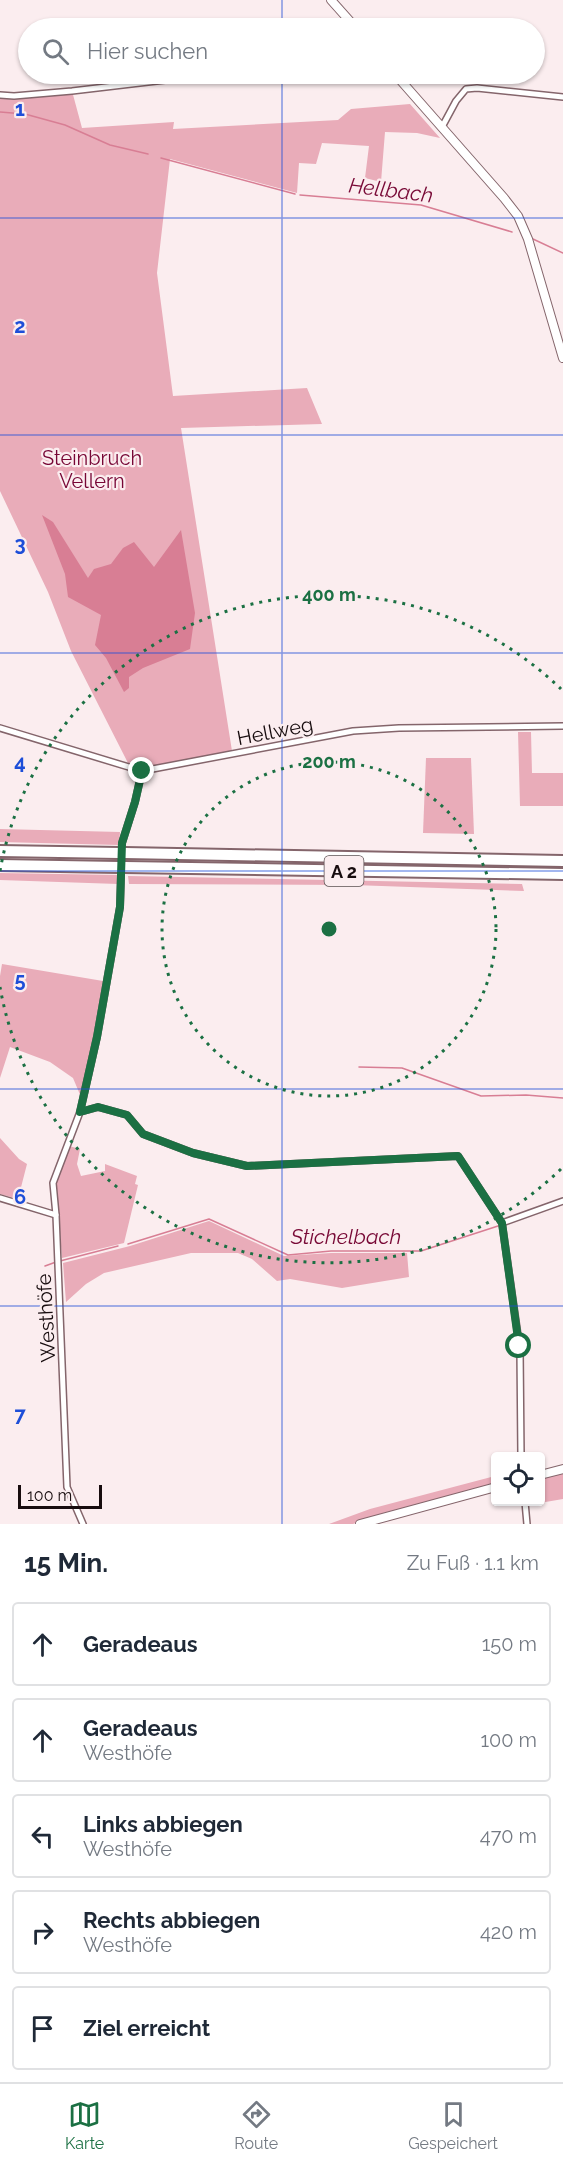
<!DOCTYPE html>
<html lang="de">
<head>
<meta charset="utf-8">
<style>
	:root { --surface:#fff; --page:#f2f2f3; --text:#1f2937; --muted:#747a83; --line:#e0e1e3; --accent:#1b7043 }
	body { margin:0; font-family:Raleway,sans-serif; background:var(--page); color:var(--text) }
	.controls { position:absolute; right:18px; bottom:18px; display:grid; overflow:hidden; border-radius:6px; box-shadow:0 2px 4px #0004 }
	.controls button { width:54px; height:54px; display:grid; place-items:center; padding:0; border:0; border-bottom:2px solid var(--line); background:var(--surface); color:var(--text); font:30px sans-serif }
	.scale { position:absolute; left:18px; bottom:15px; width:84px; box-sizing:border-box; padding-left:6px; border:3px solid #170c0e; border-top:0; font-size:16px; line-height:21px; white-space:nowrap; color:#170c0e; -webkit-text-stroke:4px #fbedef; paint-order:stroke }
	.stop { position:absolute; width:18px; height:18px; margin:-14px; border:4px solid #1b7043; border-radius:50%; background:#fff }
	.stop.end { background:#1b7043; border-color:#fff; box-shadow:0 2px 6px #0008 }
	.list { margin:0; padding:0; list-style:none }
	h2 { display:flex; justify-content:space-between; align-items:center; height:78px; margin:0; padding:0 24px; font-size:26px }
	h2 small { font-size:20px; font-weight:400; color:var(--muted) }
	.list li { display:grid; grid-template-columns:39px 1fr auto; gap:18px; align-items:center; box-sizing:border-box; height:84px; margin:0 12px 12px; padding:0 12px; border:2px solid var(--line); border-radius:6px }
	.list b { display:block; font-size:22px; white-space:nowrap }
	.list p { margin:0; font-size:20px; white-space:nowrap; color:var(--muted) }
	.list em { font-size:20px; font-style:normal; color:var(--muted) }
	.icon { flex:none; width:33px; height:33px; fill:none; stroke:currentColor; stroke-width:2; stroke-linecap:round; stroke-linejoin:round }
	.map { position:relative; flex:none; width:563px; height:1524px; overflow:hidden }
	.search { position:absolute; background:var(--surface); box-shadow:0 2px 4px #0004; left:18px; right:18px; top:18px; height:66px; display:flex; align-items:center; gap:15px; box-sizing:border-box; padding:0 21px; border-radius:33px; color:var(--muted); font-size:22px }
	.sheet { height:558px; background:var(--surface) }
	nav { display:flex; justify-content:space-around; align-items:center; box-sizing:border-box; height:84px; border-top:2px solid var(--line); background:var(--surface); font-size:16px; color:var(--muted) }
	nav a { display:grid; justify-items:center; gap:3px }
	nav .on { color:var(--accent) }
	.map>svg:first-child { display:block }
	.green { fill:#e9acb9 }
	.water { fill:#d87e94 }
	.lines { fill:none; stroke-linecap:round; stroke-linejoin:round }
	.stream { stroke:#d87e94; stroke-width:1.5 }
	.street-casing { stroke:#84656b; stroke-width:8 }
	.secondary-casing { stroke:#84656b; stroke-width:10 }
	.highway-casing { stroke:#84656b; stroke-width:14 }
	.street { stroke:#fff; stroke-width:5 }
	.secondary { stroke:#fff; stroke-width:8 }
	.highway { stroke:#fff; stroke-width:10 }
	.highway-bridge-casing { stroke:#84656b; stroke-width:14; stroke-linecap:butt }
	.highway-bridge { stroke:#fff; stroke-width:10 }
	.route { stroke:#1b7043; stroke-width:8 }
	.grid { fill:none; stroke:#1d4ed8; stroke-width:1.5; stroke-opacity:0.55 }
	.ring { fill:none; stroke:#1b7043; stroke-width:3; stroke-dasharray:3 6 }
	.labels { text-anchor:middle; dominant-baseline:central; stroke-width:4.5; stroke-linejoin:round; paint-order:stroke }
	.shield { fill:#fbedef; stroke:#5b5052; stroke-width:1.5 }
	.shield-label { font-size:18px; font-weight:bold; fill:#170c0e }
	.park-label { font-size:20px; fill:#770635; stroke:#fbedef }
	.street-label { font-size:20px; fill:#170c0e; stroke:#fbedef }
	.water-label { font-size:21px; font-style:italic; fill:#780936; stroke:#fbedef }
	.grid-label { font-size:20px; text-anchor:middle; font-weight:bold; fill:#1d4ed8; stroke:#fbedef; stroke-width:4.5; stroke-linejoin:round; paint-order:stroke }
	.centre { fill:#1b7043; stroke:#fbedef; stroke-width:3 }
	.ring-label { font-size:18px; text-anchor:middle; font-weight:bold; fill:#1b7043; stroke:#fbedef; stroke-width:4.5; stroke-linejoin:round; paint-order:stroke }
</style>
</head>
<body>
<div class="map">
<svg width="563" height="1524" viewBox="0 0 563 1524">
	<rect width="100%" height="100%" fill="#fbedef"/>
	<g class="green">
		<path d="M72 91 82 128 174 122 173 129 338 120 351 109 410 104 440 138 417 133 385 132 381 182 365 178 369 146 322 143 316 164 299 163 297 193 170 159 157 273 173 396 307 388 322 424 181 428 232 751 142 771 128 763 71 651 48 592 0 491V92L20 94Z"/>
		<path d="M518 732H531L532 773H563V806H520Z"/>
		<path d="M426 758H471L474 834 423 833Z"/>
		<path d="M0 830V829L120 832 119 845 0 842Z"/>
		<path d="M0 873 118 875V884L0 880Z"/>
		<path d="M128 876 522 884 524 891 353 885 129 884Z"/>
		<path d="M2 964 103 981 93 1045 81 1097 73 1078 50 1062 10 1047 0 1078V976Z"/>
		<path d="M0 1138 19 1159 27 1164 18 1199 0 1194Z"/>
		<path d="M69 1146 80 1149 77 1164 81 1176 105 1171V1164L137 1176 135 1184 138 1185 124 1243 62 1258 56 1184Z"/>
		<path d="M209 1221 284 1256 331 1253H407L409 1277 342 1288 290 1279 277 1281 252 1259 238 1253H191L104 1273 86 1284 66 1302 63 1263 130 1246Z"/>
		<path d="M563 1473V1499L528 1505 527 1502H540L541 1479Z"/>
		<path d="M495 1476V1484L383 1513 353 1524H329L370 1509Z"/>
	</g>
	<path class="water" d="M42 515 53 522 88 578 94 569 111 564 123 548 134 542 154 567 181 530 195 613 190 649 143 668 129 677V688L124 692 106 658 95 645 101 615 68 597 65 574Z"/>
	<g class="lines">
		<g class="stream">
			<path d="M0 112 25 114 65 125 110 145 148 154"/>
			<path d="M161 158 295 194"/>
			<path d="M300 195 421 205 512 232"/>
			<path d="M533 239 563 253"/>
			<path d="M359 1067 402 1068 481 1096 526 1095 563 1098"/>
			<path d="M128 1244 209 1219 288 1255 331 1251H421L498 1226"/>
			<path d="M60 1261 118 1246"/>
			<path d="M45 1266 56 1262"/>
		</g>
		<defs>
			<g id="street">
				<path d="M0 95 14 96 72 91 216 74"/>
				<path d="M442 127 456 101 466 89 477 88 563 97"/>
				<path d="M0 728 142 771 353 731 399 728 563 726"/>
				<path d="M80 1112 98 1107 127 1115 143 1134 193 1153 247 1166 458 1156 502 1223 520 1350 521 1456"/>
				<path d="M0 1198 56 1215"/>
				<path d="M502 1223 563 1201"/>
				<path d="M525 1502 527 1524"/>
				<path d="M83 1524 67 1487 56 1215 53 1183 80 1112 97 1037 120 907 122 843 135 802 142 771"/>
			</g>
			<g id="secondary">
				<path d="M331 0 356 28"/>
				<path d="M395 74 504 198 518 216 528 239 563 358"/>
				<path d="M540 1475 563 1469"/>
				<path d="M360 1524 496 1487"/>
			</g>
			<g id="highway">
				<path d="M0 851 119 853"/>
				<path d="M125 853 563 861"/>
				<path d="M0 865 119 867"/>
				<path d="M125 867 563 874"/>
			</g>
		</defs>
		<use href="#street" class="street-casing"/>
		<use href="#secondary" class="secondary-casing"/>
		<use href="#highway" class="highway-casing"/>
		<use href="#street" class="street"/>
		<use href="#secondary" class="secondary"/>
		<use href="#highway" class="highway"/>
		<defs>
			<g id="highway-bridge">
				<path d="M119 853H125"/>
				<path d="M119 867H125"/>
			</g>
		</defs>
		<use href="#highway-bridge" class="highway-bridge-casing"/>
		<use href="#highway-bridge" class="highway-bridge"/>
	</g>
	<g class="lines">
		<path class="route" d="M142 771 135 802 122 843 120 907 97 1037 80 1112 98 1107 127 1115 143 1134 193 1153 247 1166 458 1156 502 1223 519 1346"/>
	</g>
	<path class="grid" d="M282 0V28M282 74V1524M0 218H563M0 435H563M0 653H563M0 871H563M0 1089H563M0 1306H563"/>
	<g class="ring">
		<circle cx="329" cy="929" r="167"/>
		<path d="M561 1169A334 334 0 0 1 0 987M0 871A334 334 0 0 1 561 689"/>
	</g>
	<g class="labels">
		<rect class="shield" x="324.5" y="856" width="39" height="30" rx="4.5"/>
		<g class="shield-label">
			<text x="344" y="871">A 2</text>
		</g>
		<g class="park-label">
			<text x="92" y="458">Steinbruch<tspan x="92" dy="23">Vellern</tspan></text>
		</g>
		<g class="street-label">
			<text transform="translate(275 731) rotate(-11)">Hellweg</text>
			<text transform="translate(46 1318) rotate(-93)">Westhöfe</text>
		</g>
		<g class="water-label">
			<text transform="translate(391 190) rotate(7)">Hellbach</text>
			<text x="346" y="1236">Stichelbach</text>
		</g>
	</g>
	<g class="grid-label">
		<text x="20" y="116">1</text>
		<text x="20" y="333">2</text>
		<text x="20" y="551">3</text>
		<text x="20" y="769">4</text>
		<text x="20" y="987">5</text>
		<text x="20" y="1204">6</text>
		<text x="20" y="1422">7</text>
	</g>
	<circle cx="329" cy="929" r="9" class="centre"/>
	<g class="ring-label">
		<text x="329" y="601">400 m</text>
		<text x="329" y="768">200 m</text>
	</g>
</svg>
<div class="controls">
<button><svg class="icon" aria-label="locate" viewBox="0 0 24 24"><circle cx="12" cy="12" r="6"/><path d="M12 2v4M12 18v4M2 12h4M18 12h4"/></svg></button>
</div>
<div class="scale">100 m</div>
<div class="stop" style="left:519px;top:1346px"></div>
<div class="stop end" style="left:142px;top:771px"></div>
<div class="search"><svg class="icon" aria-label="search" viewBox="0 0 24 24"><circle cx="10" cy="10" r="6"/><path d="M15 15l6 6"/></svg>Hier suchen</div>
</div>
<section class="sheet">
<h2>15 Min.<small>Zu Fuß · 1.1 km</small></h2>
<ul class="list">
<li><svg class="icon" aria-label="ahead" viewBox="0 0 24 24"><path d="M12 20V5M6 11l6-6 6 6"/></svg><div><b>Geradeaus</b></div><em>150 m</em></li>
<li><svg class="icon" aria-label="ahead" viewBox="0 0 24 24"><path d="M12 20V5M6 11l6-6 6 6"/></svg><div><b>Geradeaus</b><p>Westhöfe</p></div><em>100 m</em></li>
<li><svg class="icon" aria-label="left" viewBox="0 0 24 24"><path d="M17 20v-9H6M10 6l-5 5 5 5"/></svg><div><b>Links abbiegen</b><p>Westhöfe</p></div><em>470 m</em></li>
<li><svg class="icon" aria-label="right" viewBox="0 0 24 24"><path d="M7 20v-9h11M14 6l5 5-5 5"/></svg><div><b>Rechts abbiegen</b><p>Westhöfe</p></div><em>420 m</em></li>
<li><svg class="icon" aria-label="arrive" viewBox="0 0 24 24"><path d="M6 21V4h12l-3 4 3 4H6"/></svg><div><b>Ziel erreicht</b></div></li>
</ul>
</section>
<nav>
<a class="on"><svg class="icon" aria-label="map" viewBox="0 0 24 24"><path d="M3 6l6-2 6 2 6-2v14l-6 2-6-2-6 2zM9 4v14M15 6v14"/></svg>Karte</a>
<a><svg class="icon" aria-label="directions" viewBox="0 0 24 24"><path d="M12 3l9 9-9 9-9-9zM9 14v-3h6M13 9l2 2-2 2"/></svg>Route</a>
<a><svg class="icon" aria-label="saved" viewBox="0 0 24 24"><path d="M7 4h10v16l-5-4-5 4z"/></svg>Gespeichert</a>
</nav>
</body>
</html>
